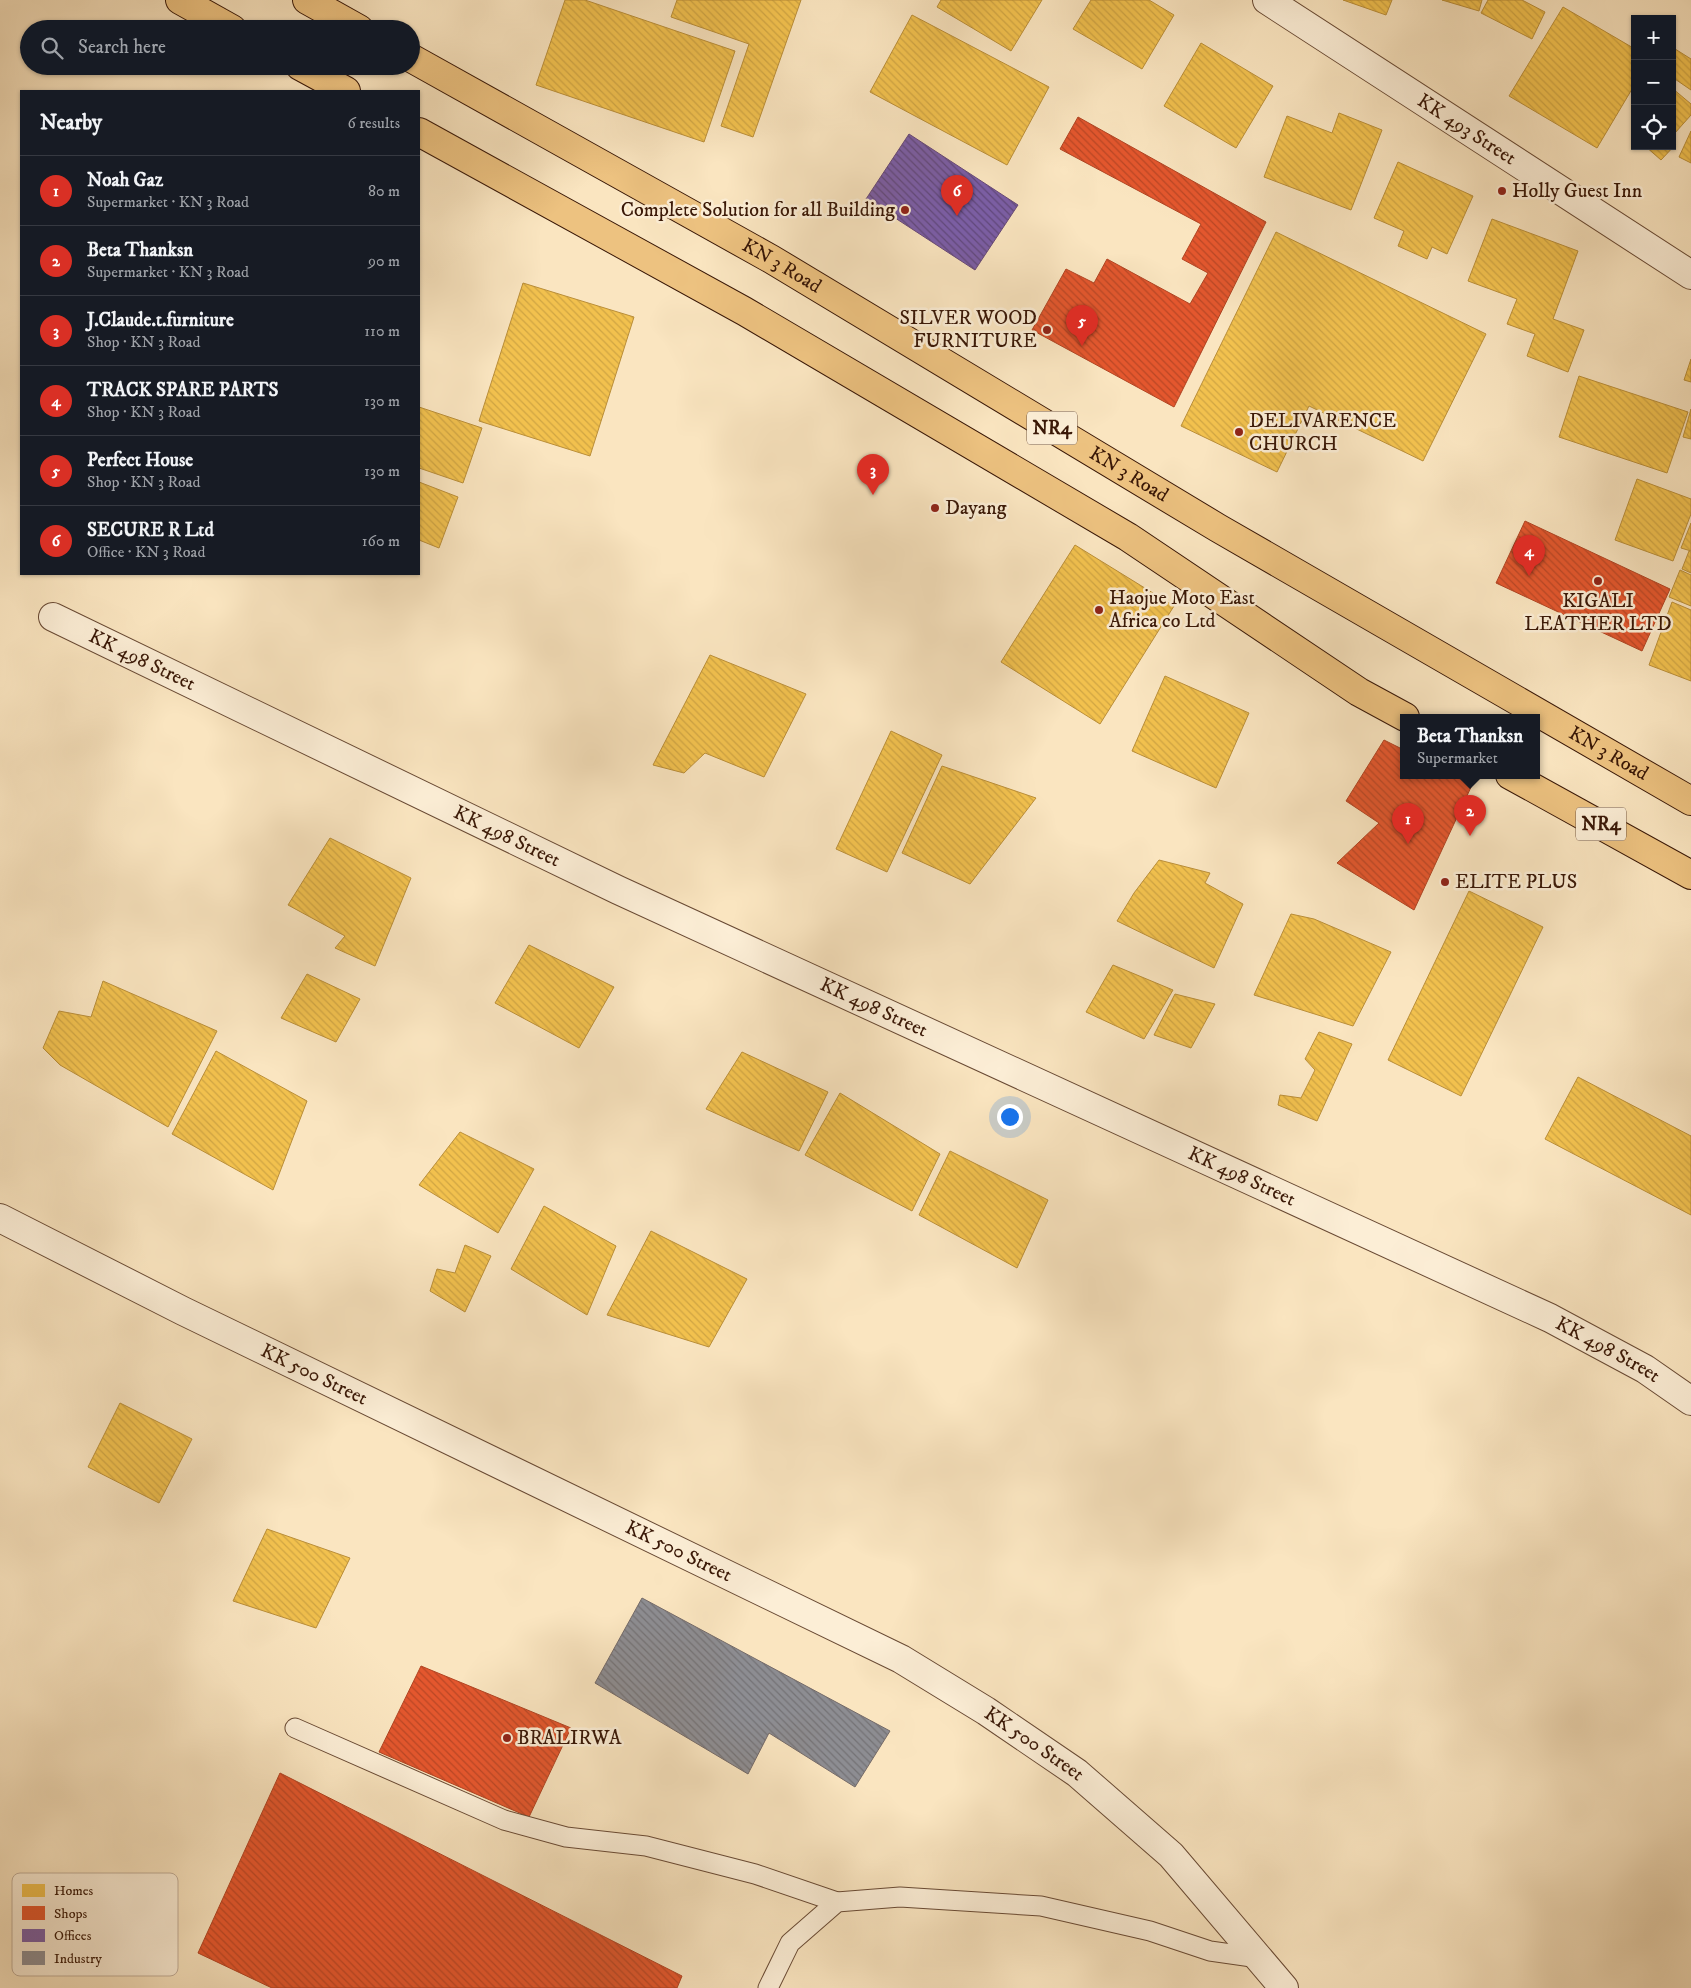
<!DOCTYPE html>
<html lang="en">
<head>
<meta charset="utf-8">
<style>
	:root { --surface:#171b24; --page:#20242c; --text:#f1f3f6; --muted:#9ea1a6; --line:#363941; --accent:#d93025 }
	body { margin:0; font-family:"IM FELL DW Pica",serif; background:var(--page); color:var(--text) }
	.controls { position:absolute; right:15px; top:15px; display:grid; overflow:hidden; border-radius:0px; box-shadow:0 1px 4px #0004 }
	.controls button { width:45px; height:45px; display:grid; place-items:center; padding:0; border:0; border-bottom:1px solid var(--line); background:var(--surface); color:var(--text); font:25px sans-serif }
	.you { position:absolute; left:1009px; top:1116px; width:18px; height:18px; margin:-12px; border:4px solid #fff; border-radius:50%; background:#1a73e8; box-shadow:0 0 0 8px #1a73e833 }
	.badge { display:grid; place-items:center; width:32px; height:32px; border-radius:50%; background:var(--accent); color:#fff; font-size:16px; font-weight:700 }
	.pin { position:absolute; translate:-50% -41px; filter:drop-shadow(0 1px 2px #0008) }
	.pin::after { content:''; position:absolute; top:26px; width:18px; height:15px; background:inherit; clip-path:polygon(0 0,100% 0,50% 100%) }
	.popup { position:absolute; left:1400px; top:714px; width:140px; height:65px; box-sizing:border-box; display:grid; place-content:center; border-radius:0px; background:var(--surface); filter:drop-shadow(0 1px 4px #0005); font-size:16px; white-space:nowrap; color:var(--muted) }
	.popup b { font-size:19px; color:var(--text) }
	.popup::after { content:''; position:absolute; left:50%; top:100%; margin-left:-10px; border:10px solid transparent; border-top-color:var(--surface) }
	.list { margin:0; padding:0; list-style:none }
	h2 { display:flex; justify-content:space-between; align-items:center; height:65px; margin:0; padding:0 20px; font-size:21px }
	h2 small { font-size:16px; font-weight:400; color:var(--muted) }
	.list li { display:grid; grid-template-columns:32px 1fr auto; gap:15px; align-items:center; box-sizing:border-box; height:70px; padding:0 20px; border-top:1px solid var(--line) }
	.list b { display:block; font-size:19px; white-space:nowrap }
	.list p { margin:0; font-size:16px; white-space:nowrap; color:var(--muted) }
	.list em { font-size:16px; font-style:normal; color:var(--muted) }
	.icon { flex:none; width:28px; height:28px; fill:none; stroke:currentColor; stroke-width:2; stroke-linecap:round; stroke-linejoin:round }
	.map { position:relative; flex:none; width:1691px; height:1988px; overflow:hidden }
	.search { position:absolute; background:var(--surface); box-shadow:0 1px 4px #0004; left:20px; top:20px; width:400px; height:55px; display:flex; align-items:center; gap:12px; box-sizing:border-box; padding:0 18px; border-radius:28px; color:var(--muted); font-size:19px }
	.panel { position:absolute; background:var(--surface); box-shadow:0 1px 4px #0004; left:20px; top:90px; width:400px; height:485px; border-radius:0px }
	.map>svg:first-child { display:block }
	.homes { fill:url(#homes-back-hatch); stroke:#ba8e38 }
	.shops { fill:url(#shops-back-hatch); stroke:#b14422 }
	.offices { fill:url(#offices-back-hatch); stroke:#674977 }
	.industry { fill:url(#industry-back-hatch); stroke:#746a68 }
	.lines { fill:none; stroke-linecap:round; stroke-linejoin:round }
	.service-casing { stroke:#694a34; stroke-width:21 }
	.minor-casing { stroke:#694a34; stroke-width:30 }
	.trunk-casing { stroke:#391706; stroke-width:30 }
	.service { stroke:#fceed6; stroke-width:19 }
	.minor { stroke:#fceed6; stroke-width:28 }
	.trunk { stroke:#edc280; stroke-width:28 }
	.poi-dot { fill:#8f2418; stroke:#fceed6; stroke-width:2 }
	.labels { text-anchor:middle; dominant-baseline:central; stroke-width:5; stroke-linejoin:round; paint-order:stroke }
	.shield { fill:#fceed6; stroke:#745844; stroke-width:1 }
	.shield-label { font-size:19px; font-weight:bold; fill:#391706 }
	.street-label { font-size:20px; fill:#391706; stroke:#fceed6 }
	.poi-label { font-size:20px; fill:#391706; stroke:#fceed6; text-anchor:start }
	.key { fill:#fceed6; stroke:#c2ae98; stroke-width:1 }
	.key-label { font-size:14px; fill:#391706 }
</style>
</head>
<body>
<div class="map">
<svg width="1691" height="1988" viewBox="0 0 1691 1988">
	<defs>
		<pattern id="homes-back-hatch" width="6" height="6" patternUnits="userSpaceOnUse" patternTransform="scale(1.25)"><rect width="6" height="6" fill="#f2c14e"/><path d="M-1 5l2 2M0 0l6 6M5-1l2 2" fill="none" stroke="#d0a543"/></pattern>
		<pattern id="shops-back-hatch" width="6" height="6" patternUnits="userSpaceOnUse" patternTransform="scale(1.25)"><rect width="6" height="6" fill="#e4572e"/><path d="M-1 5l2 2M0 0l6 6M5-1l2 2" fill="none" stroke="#ba4725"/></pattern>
		<pattern id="offices-back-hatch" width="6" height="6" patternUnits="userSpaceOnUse" patternTransform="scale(1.25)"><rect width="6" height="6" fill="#7b5ea7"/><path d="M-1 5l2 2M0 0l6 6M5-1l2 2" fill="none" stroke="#60487e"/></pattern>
		<pattern id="industry-back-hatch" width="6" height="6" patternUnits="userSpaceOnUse" patternTransform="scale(1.25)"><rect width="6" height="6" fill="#8d8d92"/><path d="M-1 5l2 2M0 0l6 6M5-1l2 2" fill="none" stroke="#747275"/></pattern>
	</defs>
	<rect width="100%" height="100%" fill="#fae5c0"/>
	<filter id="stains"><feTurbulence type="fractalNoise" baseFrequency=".004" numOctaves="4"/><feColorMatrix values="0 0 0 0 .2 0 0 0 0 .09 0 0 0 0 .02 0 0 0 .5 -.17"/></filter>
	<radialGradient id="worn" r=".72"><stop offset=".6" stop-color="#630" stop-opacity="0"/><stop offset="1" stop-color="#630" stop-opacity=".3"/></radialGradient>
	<g class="homes">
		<path d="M565 0H585L735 51 704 142 536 85Z"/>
		<path d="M677 0H801L753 137 721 126 749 44 671 17Z"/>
		<path d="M941 0H1042L1011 51 937 7Z"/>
		<path d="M1091 0H1149L1174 15 1142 69 1073 29Z"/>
		<path d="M1343 0H1392L1386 15Z"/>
		<path d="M1442 0H1482L1479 11Z"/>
		<path d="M1488 0H1522L1545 12 1532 39 1481 13Z"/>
		<path d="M1563 7 1635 49V84L1597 148 1509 96Z"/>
		<path d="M912 15 1049 87 1007 165 870 92Z"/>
		<path d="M1201 43 1273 86 1236 148 1164 106Z"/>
		<path d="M1672 47 1691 59V90L1672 77Z"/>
		<path d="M1672 88 1691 104V115L1675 133 1672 131Z"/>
		<path d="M1339 113 1382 130 1351 210 1264 177 1287 116 1332 133Z"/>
		<path d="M1691 131V163L1679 157Z"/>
		<path d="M1672 141 1676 144 1661 160 1645 146H1672Z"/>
		<path d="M1398 162 1473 196 1447 254 1432 247 1427 259 1398 246 1404 231 1374 218Z"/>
		<path d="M1492 219 1578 251 1553 319 1584 330 1568 372 1527 356 1535 334 1507 324 1517 299 1468 281Z"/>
		<path d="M1276 232 1486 334 1423 461 1309 406 1277 472 1181 426Z"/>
		<path d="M523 283 634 317 590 456 479 421Z"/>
		<path d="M1691 359V382L1684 380Z"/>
		<path d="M1579 376 1688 412 1667 473 1559 437Z"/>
		<path d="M419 407 482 428 463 483 419 468Z"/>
		<path d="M1691 409V439L1683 437Z"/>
		<path d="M1637 479 1691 499V514L1673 561 1615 540Z"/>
		<path d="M419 482 458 497 439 548 419 540Z"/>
		<path d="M1691 523V551L1681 548Z"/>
		<path d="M1075 545 1174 606 1100 724 1001 662Z"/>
		<path d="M1689 551 1691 552V573L1682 569Z"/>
		<path d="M1680 570 1691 575V606L1669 597Z"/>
		<path d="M1672 602 1691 610V681L1649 665Z"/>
		<path d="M710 655 806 694 764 777 705 753 684 773 653 765Z"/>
		<path d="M1165 676 1249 713 1216 788 1132 751Z"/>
		<path d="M891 731 942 755 887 872 836 849Z"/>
		<path d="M942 766 1036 798 970 884 902 853Z"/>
		<path d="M330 838 411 878 375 966 335 948 345 936 288 905Z"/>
		<path d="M1159 860 1210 873 1205 883 1243 904 1214 968 1117 921 1134 893Z"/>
		<path d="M1469 891 1543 927 1461 1096 1388 1060Z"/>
		<path d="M1291 914 1314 919 1391 952 1353 1026 1254 995Z"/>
		<path d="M529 945 614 987 579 1048 495 1003Z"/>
		<path d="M1113 965 1173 990 1144 1039 1086 1012Z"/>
		<path d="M307 974 360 999 336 1042 281 1018Z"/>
		<path d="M103 981 217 1031 168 1127 60 1065 43 1048 59 1011 91 1017Z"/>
		<path d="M1175 994 1215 1004 1191 1048 1154 1035Z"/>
		<path d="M1319 1032 1352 1044 1317 1121 1278 1105 1280 1095 1301 1098 1315 1070 1305 1059Z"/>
		<path d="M216 1051 307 1101 273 1190 172 1134Z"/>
		<path d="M742 1052 828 1092 799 1151 706 1109Z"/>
		<path d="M1578 1077 1691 1136V1215L1545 1139Z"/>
		<path d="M840 1093 940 1154 912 1211 805 1155Z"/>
		<path d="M460 1132 534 1169 498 1233 419 1185Z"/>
		<path d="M950 1151 1048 1200 1017 1268 919 1215Z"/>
		<path d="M544 1206 616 1246 587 1315 511 1269Z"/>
		<path d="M651 1231 747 1279 709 1347 607 1315Z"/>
		<path d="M465 1245 491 1256 465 1312 430 1291 437 1269 455 1273Z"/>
		<path d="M120 1403 192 1439 159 1503 88 1467Z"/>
		<path d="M267 1529 350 1558 316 1628 233 1601Z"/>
	</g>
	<g class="shops">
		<path d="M1078 117 1266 222 1174 407 1032 330 1066 269 1094 283 1107 259 1190 304 1208 273 1182 259 1201 224 1060 149Z"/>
		<path d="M1525 521 1670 589 1642 651 1496 583Z"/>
		<path d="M1384 740 1404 750V775H1452L1472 785 1414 910 1337 863 1379 823 1346 801Z"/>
		<path d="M421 1666 571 1728 529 1817 379 1752Z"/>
		<path d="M280 1773 682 1976 677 1988H272L198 1953Z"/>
	</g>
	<path class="offices" d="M909 134 1018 205 975 270 866 199Z"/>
	<path class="industry" d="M642 1598 890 1731 855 1787 769 1733 748 1774 595 1683Z"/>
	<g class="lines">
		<defs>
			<g id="service">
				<path d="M295 1728 504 1820 566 1837 646 1846 755 1874 837 1902"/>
				<path d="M768 1988 790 1943 837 1902 900 1897 1041 1906 1150 1931 1210 1951 1259 1958"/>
			</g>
			<g id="minor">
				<path id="s1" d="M1267 0 1691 275"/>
				<path id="s2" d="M53 617 618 890 1550 1318 1645 1369 1691 1401"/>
				<path id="s3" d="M0 1218 183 1311 901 1659 986 1711 1077 1773 1171 1855 1284 1988"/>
			</g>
			<g id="trunk">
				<path d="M180 0 232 29"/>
				<path d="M307 0 359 29"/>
				<path id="s4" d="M411 58 771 259 1218 528 1691 801"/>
				<path d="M300 66 346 91"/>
				<path d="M419 132 744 311 1128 537 1359 692 1405 717"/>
				<path d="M1510 775 1691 875"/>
			</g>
		</defs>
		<use href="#service" class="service-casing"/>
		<use href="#minor" class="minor-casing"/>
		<use href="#trunk" class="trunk-casing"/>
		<use href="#service" class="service"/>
		<use href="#minor" class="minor"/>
		<use href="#trunk" class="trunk"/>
	</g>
	<g class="poi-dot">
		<circle cx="1502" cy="191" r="5"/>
		<circle cx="905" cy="210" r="5"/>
		<circle cx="1047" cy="330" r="5"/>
		<circle cx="1239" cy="432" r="5"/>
		<circle cx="935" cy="508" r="5"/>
		<circle cx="1598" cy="581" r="5"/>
		<circle cx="1099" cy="610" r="5"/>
		<circle cx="1445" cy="882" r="5"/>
		<circle cx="507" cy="1738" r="5"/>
	</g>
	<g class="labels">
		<g class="shield">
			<rect x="1027" y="411.5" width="50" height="33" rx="4"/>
			<rect x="1576" y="807.5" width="50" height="33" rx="4"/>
		</g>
		<g class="shield-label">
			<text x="1052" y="428">NR4</text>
			<text x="1601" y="824">NR4</text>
		</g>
		<g class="street-label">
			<text stroke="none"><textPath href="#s1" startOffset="238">KK 493 Street</textPath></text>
			<text stroke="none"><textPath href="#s4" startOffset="425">KN 3 Road</textPath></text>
			<text stroke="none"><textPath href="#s4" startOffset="830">KN 3 Road</textPath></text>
			<text stroke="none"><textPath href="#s2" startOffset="99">KK 498 Street</textPath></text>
			<text stroke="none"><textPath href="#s4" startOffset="1385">KN 3 Road</textPath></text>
			<text stroke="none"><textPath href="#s2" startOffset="504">KK 498 Street</textPath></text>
			<text stroke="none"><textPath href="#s2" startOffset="909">KK 498 Street</textPath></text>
			<text stroke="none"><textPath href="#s2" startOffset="1314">KK 498 Street</textPath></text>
			<text stroke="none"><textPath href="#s2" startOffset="1719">KK 498 Street</textPath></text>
			<text stroke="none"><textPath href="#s3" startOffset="351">KK 500 Street</textPath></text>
			<text stroke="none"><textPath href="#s3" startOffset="756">KK 500 Street</textPath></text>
			<text stroke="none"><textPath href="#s3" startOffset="1161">KK 500 Street</textPath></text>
		</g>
		<g class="poi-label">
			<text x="1512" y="191">Holly Guest Inn</text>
			<text x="895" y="210" text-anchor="end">Complete Solution for all Building</text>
			<text x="1037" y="318" text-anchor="end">SILVER WOOD<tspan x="1037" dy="23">FURNITURE</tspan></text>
			<text x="1249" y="421">DELIVARENCE<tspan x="1249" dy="23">CHURCH</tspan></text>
			<text x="945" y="508">Dayang</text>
			<text x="1109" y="598">Haojue Moto East<tspan x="1109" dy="23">Africa co Ltd</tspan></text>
			<text x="1598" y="601" text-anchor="middle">KIGALI<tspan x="1598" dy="23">LEATHER LTD</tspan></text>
			<text x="1455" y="882">ELITE PLUS</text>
			<text x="517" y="1738">BRALIRWA</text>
		</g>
	</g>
	<rect x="12" y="1873" width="166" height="103" rx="8" class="key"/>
	<rect x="22" y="1884" width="23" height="13" fill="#f2c14e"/>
	<rect x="22" y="1906" width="23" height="14" fill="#e4572e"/>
	<rect x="22" y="1929" width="23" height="13" fill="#7b5ea7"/>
	<rect x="22" y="1951" width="23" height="14" fill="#8d8d92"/>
	<g class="key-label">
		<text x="54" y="1895">Homes</text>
		<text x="54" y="1918">Shops</text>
		<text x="54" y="1940">Offices</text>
		<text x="54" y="1963">Industry</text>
	</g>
	<rect width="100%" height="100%" filter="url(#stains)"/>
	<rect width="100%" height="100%" fill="url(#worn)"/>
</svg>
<div class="controls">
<button>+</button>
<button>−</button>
<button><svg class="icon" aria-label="locate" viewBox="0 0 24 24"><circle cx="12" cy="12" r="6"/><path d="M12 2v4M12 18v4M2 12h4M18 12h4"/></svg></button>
</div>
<div class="you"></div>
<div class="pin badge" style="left:1408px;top:844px">1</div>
<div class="pin badge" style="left:1470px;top:836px">2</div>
<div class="popup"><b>Beta Thanksn</b>Supermarket</div>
<div class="pin badge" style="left:873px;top:495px">3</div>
<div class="pin badge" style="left:1529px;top:576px">4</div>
<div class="pin badge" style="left:1082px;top:346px">5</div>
<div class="pin badge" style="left:957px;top:216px">6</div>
<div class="search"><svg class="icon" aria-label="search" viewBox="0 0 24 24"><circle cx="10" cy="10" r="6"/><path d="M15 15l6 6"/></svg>Search here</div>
<section class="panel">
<h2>Nearby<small>6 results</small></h2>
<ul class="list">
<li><span class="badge">1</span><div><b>Noah Gaz</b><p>Supermarket · KN 3 Road</p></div><em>80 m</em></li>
<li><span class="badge">2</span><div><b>Beta Thanksn</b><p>Supermarket · KN 3 Road</p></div><em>90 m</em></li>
<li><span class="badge">3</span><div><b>J.Claude.t.furniture</b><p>Shop · KN 3 Road</p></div><em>110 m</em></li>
<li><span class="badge">4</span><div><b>TRACK SPARE PARTS</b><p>Shop · KN 3 Road</p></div><em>130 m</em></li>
<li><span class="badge">5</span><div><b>Perfect House</b><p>Shop · KN 3 Road</p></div><em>130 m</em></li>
<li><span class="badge">6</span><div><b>SECURE R Ltd</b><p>Office · KN 3 Road</p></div><em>160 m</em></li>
</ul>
</section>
</div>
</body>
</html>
